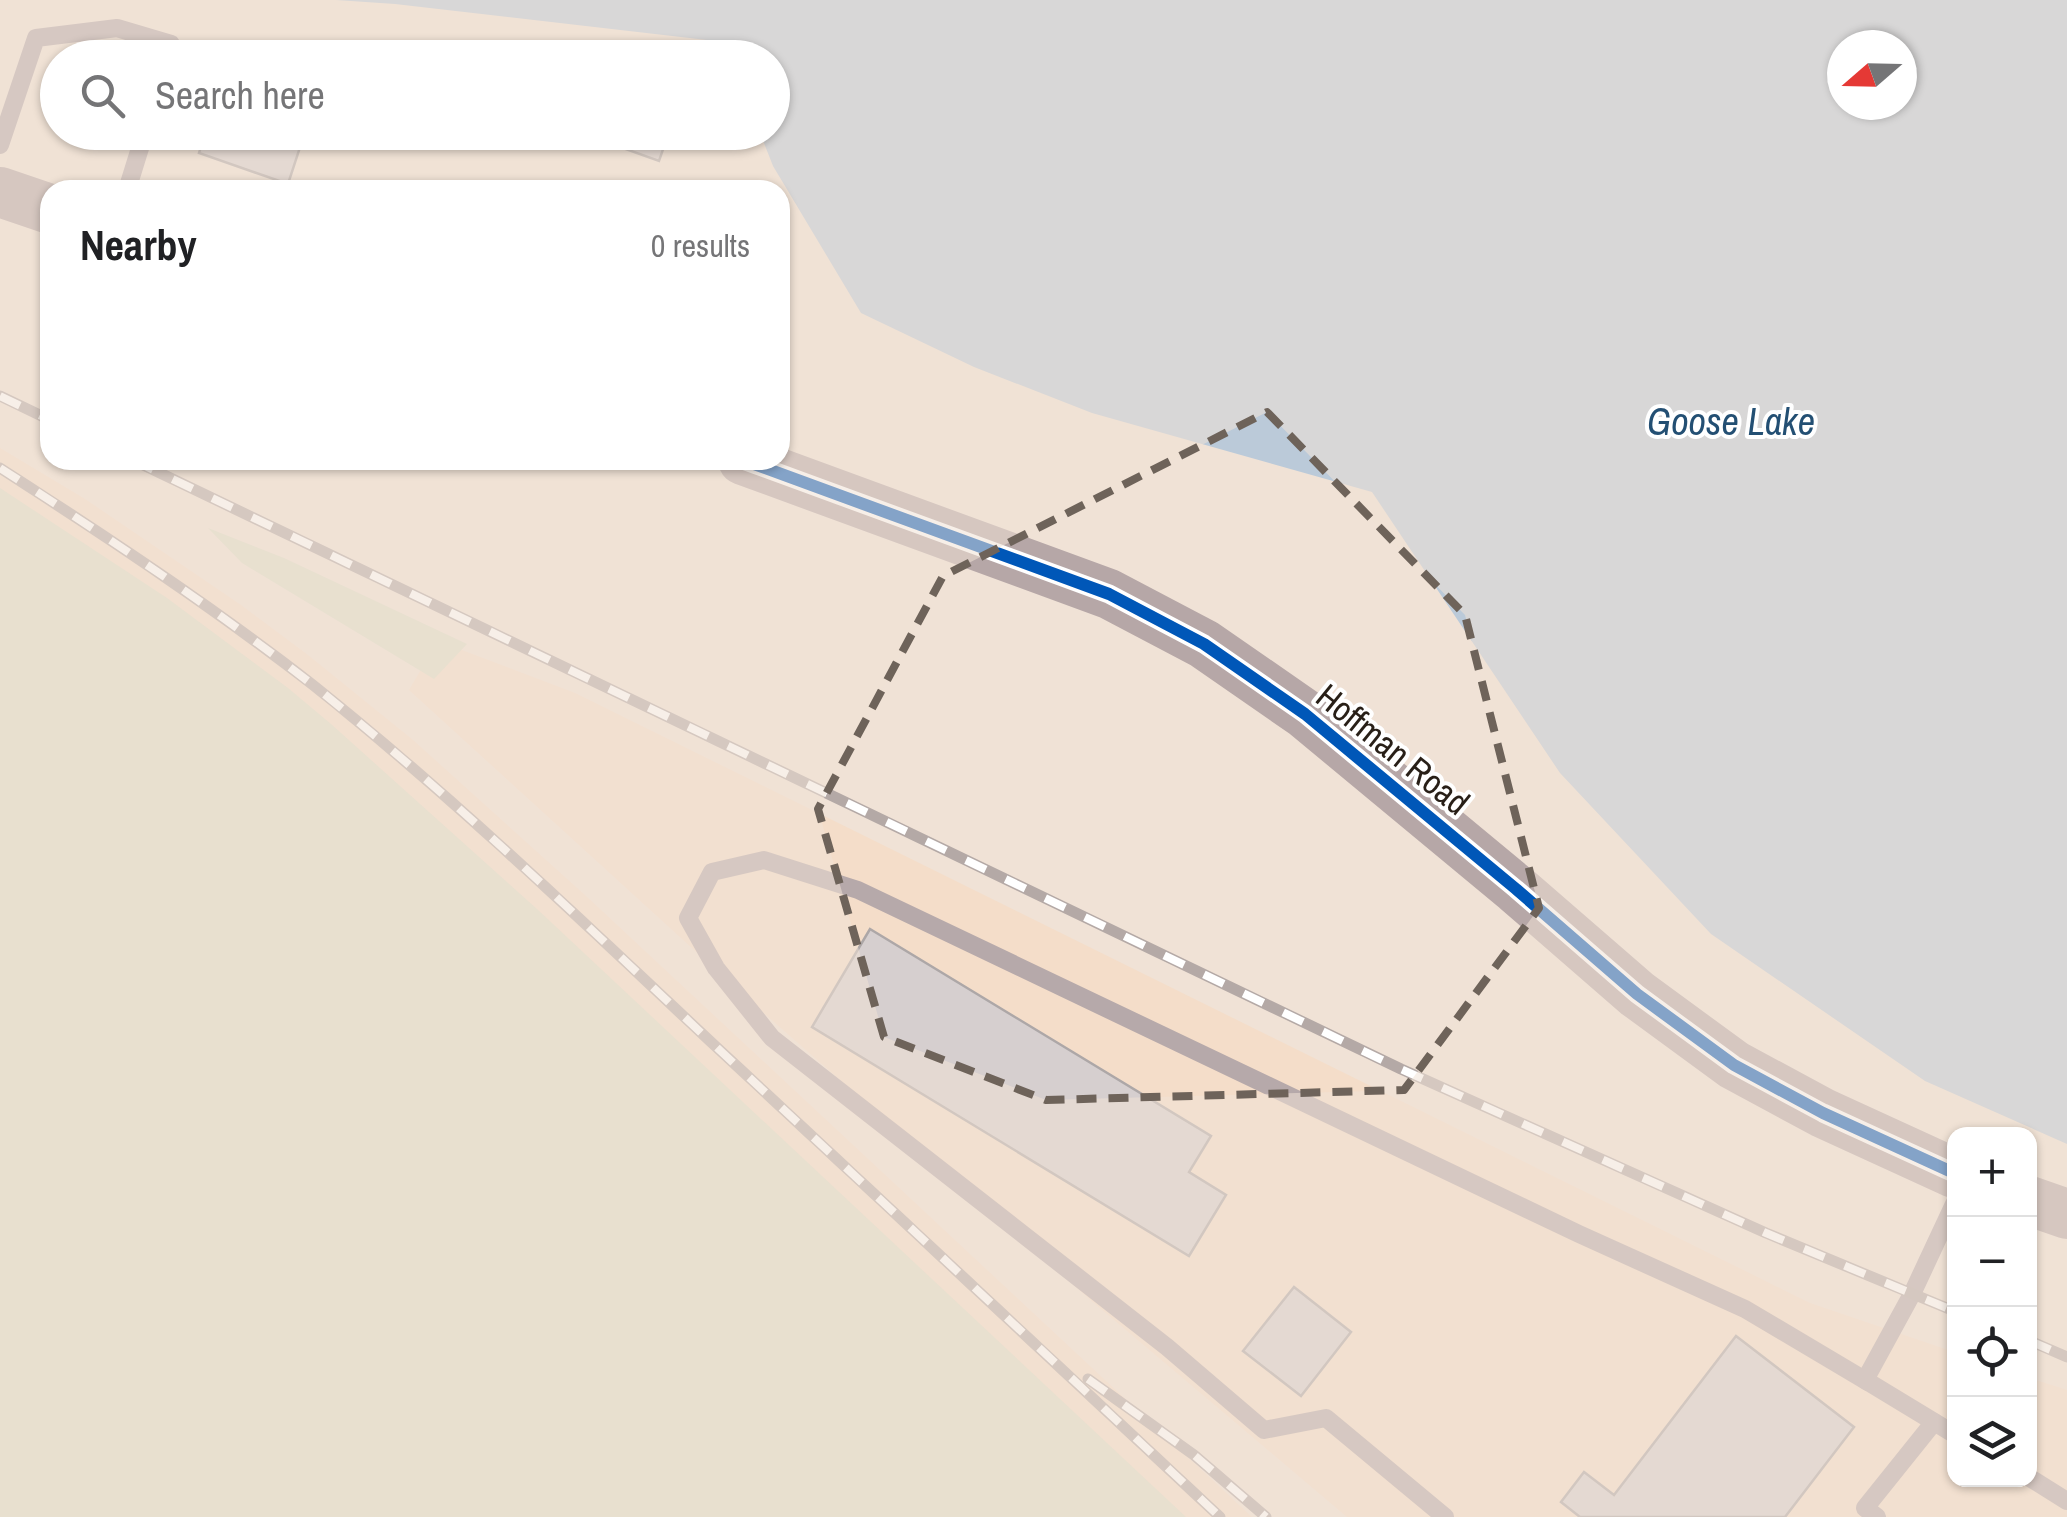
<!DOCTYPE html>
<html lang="en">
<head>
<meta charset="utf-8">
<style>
	:root { --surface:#fff; --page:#f2f2f2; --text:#202124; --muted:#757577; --line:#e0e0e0 }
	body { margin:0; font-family:"Archivo Narrow",sans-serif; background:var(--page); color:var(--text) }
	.controls { position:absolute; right:30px; bottom:30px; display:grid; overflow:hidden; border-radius:20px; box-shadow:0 2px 8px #0004 }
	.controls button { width:90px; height:90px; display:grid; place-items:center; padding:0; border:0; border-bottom:2px solid var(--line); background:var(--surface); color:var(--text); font:50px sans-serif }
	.compass { position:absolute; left:1827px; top:30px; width:90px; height:90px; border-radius:50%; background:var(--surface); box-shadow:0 2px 8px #0004; rotate:250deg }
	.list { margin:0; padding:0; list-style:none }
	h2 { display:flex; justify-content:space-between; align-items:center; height:130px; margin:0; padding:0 40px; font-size:42px }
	h2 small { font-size:32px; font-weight:400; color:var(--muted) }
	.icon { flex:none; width:55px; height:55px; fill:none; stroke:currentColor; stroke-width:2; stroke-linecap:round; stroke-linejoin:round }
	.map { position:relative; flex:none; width:2067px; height:1517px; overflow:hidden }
	.search { position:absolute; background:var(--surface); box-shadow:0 2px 8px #0004; left:40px; top:40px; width:750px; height:110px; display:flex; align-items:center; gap:25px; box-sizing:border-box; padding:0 35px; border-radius:55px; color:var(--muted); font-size:38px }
	.panel { position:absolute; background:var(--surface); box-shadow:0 2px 8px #0004; left:40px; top:180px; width:750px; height:290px; border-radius:30px }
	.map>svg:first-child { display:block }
	.built { fill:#f4ddc9 }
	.green { fill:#ddddc8 }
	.water { fill:#bbcad9; fill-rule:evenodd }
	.building { fill:#d6cfcf; stroke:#ada7a7; stroke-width:2.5 }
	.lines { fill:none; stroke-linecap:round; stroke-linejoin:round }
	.lane { stroke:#b6a9aa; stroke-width:18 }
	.secondary { stroke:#b6a7a7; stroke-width:50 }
	.rail-casing { stroke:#b4a9a6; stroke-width:11 }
	.rail { stroke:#fff; stroke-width:8; stroke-dasharray:22; stroke-linecap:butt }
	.cycleway-casing { stroke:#fff; stroke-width:19 }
	.cycleway { stroke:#0057b8; stroke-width:12 }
	.marked { fill:none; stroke:#6e635a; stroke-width:8; stroke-dasharray:20 12; stroke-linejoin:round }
	.labels { text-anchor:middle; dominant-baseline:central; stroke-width:8; stroke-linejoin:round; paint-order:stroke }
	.street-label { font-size:35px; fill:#281f17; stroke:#fff }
	.water-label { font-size:38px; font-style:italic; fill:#234f73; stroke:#fff }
</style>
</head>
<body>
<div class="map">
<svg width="2067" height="1517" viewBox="0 0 2067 1517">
	<rect width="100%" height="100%" fill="#f0e2d6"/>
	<g class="built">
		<path d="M0 448 85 499 241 605 308 655 413 740 586 896 1252 1517H1183L0 493Z"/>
		<path d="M438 641 575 693 1810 1303 1954 1352V1480H2030V1378L2067 1390V1517H1347L1094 1303 749 1000 409 690Z"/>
	</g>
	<g class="green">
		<path d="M0 488 167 598 288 688 331 724 537 909 1186 1517H0Z"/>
		<path d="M208 528 284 558 467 644 434 679 242 563Z"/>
	</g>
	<path class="water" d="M336 0H2067V1144L1925 1081 1711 934 1560 773 1372 492 1092 413 974 367 861 313 773 166 760 133 772 132V58L730 57 724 42 395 4ZM1842 45H1902V105H1842Z"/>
	<g class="building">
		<path d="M206 132H305L288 184 199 153Z"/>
		<path d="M578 132H669L659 161Z"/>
		<path d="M870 929 1211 1136 1189 1172 1226 1195 1189 1256 812 1027Z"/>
		<path d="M1294 1287 1351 1332 1301 1396 1243 1351Z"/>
		<path d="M1736 1336 1854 1427 1785 1517H1580L1561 1502 1584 1472 1614 1495Z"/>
	</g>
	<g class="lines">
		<g class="lane">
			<path d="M0 145 36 38 117 28 171 44 167 58"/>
			<path d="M127 190 145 132"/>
			<path d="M1954 1204 1912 1294 1865 1380 1954 1434"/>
			<path d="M2030 1478 2067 1501"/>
			<path d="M1445 1517 1326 1418 1264 1430 1167 1347 772 1038 716 968 688 918 712 872 764 860 858 890 1579 1234 1745 1309 1868 1382"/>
			<path d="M1877 1517 1865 1508 1934 1422"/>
		</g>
		<g class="secondary">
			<path d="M0 192 50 209"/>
			<path d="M743 460 1109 594 1204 644 1305 714 1516 889 1637 994 1734 1065 1823 1113 1954 1173"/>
			<path d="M2030 1201 2067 1214"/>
		</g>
		<defs>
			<g id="rail">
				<path d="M0 396 50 420"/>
				<path d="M133 460 1401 1069 1766 1233 1954 1311"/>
				<path d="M0 468C107 537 213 607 313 685 452 796 581 920 711 1042 881 1200 1051 1359 1220 1517"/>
				<path d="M2030 1341 2067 1357"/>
				<path d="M1088 1379 1194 1455 1266 1517"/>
			</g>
		</defs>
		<use href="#rail" class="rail-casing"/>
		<use href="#rail" class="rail"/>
		<defs>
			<path id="cycleway" d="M743 460 1109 594 1204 644 1305 714 1516 889 1637 994 1734 1065 1823 1113 1954 1173"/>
		</defs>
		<use href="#cycleway" class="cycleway-casing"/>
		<use href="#cycleway" class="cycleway"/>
	</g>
	<path d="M0 0H2067V1517H0ZM1267 412 1465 615 1539 908 1404 1090 1046 1100 884 1037 818 809 943 576Z" fill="#f0e2d6" fill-opacity=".55" fill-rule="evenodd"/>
	<path class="marked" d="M1267 412 1465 615 1539 908 1404 1090 1046 1100 884 1037 818 809 943 576Z"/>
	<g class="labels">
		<g class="street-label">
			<text transform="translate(1393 749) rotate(39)">Hoffman Road</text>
		</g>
		<g class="water-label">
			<text x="1731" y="421">Goose Lake</text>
		</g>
	</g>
</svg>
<div class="controls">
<button>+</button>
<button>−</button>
<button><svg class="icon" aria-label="locate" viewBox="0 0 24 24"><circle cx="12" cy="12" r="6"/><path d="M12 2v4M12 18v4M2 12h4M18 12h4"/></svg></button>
<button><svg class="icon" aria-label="layers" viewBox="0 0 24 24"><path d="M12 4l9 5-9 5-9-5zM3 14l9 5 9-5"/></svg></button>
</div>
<svg class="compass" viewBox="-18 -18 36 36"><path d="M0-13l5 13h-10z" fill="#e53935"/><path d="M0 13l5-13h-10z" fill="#757577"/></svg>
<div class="search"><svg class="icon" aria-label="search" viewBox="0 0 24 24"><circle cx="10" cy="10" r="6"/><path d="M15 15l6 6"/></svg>Search here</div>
<section class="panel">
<h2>Nearby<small>0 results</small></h2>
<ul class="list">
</ul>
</section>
</div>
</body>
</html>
